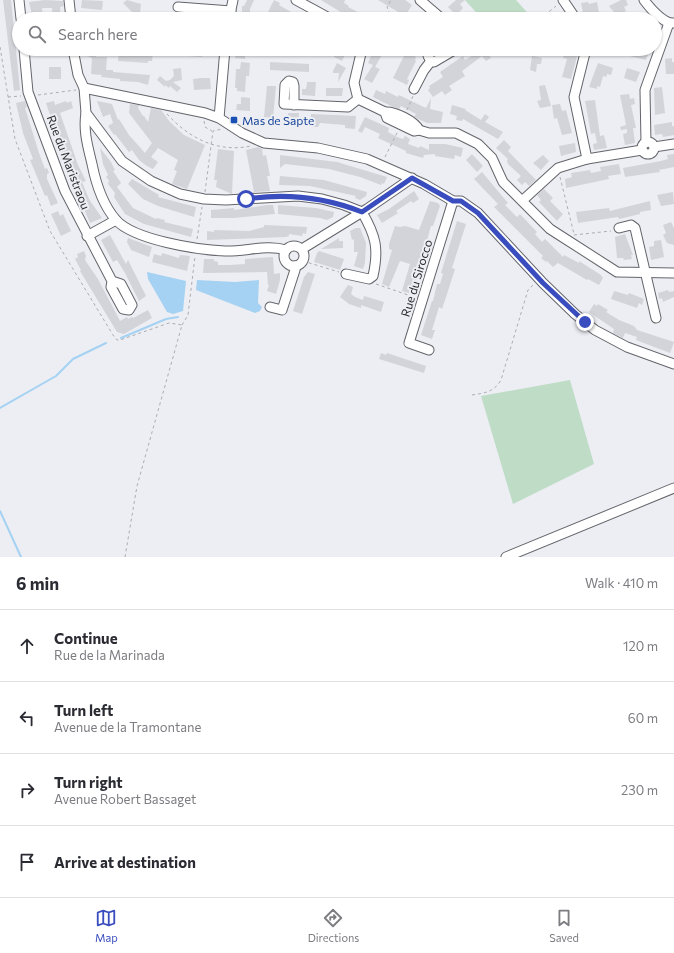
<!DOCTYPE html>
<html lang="en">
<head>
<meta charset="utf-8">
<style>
	:root { --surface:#fff; --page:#f7f7f7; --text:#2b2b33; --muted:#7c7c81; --line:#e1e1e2; --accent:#394dbf }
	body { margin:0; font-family:Commissioner,sans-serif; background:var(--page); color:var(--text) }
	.stop { position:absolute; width:12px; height:12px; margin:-9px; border:3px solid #394dbf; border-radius:50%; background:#fff }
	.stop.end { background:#394dbf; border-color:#fff; box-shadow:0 1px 4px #0008 }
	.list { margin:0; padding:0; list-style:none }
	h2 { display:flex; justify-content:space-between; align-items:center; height:52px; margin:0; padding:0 16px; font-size:17px }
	h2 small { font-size:13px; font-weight:400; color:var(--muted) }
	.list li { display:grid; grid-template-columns:26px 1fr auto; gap:12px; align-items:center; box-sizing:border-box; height:72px; padding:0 16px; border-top:1px solid var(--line) }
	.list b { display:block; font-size:15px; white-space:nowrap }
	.list p { margin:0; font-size:13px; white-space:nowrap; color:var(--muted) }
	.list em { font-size:13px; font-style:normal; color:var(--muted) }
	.icon { flex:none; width:22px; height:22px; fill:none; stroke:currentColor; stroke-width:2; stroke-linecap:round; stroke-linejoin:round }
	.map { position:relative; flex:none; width:674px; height:557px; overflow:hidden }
	.search { position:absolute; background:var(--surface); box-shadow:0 1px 3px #0004; left:12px; right:12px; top:12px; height:44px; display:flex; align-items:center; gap:10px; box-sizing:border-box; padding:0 14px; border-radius:22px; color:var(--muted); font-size:15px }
	.sheet { height:340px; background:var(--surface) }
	nav { display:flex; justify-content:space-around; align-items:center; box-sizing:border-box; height:56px; border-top:1px solid var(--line); background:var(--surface); font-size:11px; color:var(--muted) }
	nav a { display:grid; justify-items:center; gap:2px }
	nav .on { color:var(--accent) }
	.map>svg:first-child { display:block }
	.green { fill:#bfdcc6 }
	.water { fill:#a5d2f2 }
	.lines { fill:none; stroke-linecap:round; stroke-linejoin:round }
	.stream { stroke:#a5d2f2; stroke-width:2 }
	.building { fill:#d2d4d9 }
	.minor-casing { stroke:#63656a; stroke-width:11 }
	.path { stroke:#abadb1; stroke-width:1; stroke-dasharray:3 3; stroke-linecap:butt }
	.minor { stroke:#fff; stroke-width:9 }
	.route { stroke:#394dbf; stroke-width:5 }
	.transit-dot { fill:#1a4fb4; stroke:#eceef3; stroke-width:1.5 }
	.labels { text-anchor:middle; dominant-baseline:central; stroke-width:4; stroke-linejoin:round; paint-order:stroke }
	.transit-label { font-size:12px; fill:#164399; stroke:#eceef3; text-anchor:start }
	.street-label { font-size:12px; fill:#2d2e30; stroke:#eceef3 }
</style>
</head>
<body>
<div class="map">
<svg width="674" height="557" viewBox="0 0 674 557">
	<rect width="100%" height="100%" fill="#eceef3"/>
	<g class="green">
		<path d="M465 0H516L533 19H482Z"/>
		<path d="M570 380 594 464 513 504 481 396Z"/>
	</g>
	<g class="water">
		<path d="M147 272 186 281 183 311 173 314 167 312 148 279Z"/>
		<path d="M197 280 235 282 259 280 258 303 262 307 260 311 255 313 196 290Z"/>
	</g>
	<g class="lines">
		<g class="stream">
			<path d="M121 338 166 319 178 317"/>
			<path d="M0 408 56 376 73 359 106 343"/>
			<path d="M0 511 21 557"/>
		</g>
	</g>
	<g class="building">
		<path d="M3 0H11L20 90 14 91Z"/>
		<path d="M45 0 63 1 64 6 60 7 61 19H53L52 8H42L43 19H33L29 2Z"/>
		<path d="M82 0 103 1 102 10 81 8Z"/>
		<path d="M127 0 141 4 140 13H133L123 3Z"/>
		<path d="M247 0H254L250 9V19H242V6H244Z"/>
		<path d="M274 0 280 3 279 5 303 19H286L281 16 280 18 268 12Z"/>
		<path d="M321 0H345L344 3 349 6 348 7 372 19H352Z"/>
		<path d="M378 0H405L412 5 405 16Z"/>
		<path d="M456 0H465L460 4 463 8 456 15 448 7Z"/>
		<path d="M621 0H626L628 5 624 7 626 11 617 16 609 6Z"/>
		<path d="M588 2 589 4 597 2 599 13 589 15 588 12 583 13 581 3Z"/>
		<path d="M86 49H97L96 57H107L106 70H113V72L150 75 148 85 138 82 120 81V79L101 77 102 75 91 74 92 58 85 55Z"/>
		<path d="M189 49H203L202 57 188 56Z"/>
		<path d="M237 49H245V59L235 58Z"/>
		<path d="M339 49H348L342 61 334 57Z"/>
		<path d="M374 49 383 53 375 67 380 69 372 83 364 79 373 65 368 63Z"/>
		<path d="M409 49 416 51 414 56 416 57 415 60 416 61 407 79 409 80 407 85 393 78 406 52 408 53Z"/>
		<path d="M471 49H485L491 58 486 61 482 56 462 71 465 76 449 86 452 90 445 95 442 91 433 97 428 90 430 88 429 86 443 77 440 72 463 56 465 60 475 54Z"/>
		<path d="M566 49 578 53 571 79 562 77 567 59 563 58Z"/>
		<path d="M632 49H650L646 60 630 56Z"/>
		<path d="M119 50 153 52 152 61H148V63L118 61Z"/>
		<path d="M532 56 542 58 541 64H537L536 72 530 70Z"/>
		<path d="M672 58V62H674V74H666L665 59Z"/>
		<path d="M241 62 250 63 249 76H246L245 92 237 91V88H235L236 69H240Z"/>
		<path d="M270 62 309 64V72L270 70Z"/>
		<path d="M337 63 346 68 338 82 339 73H333V71Z"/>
		<path d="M598 63 613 68 611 75 607 74 606 77 603 76 600 87 597 86V89L589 87Z"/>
		<rect x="49" y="67" width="12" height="12"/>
		<path d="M181 68 182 80 173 82 181 88 177 92 170 86 169 88 165 85V87L157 80 160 76 166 81 170 80 174 76 173 69Z"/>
		<path d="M627 68 640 72 636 82 624 78Z"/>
		<path d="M201 78H210L211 89 194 90 193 79Z"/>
		<path d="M307 82H316L315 96 302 95V89H306Z"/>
		<path d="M545 85 551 106 540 108 537 101 541 100 539 86Z"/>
		<path d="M267 86H276L273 118 264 117Z"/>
		<path d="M662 87 665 113 655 115 654 88Z"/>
		<path d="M326 88H343L342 96H326Z"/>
		<path d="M376 90 385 94 386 91 398 97 399 95 426 108 431 98 430 109 443 112 441 123H427L414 117 416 114 401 106 399 109 393 107 373 97Z"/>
		<path d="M629 94 630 99 634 98 635 104 631 105 636 128H633L635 143 625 145 623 134 627 133V129L621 130 620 127 626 125 620 95Z"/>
		<path d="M241 97 250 98V111L236 110 237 104H241Z"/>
		<path d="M595 100 600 136 604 135 607 148 594 150 593 144 597 143 595 133 591 134 585 101Z"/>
		<path d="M25 101 27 107 25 108 39 153 45 169 47 168 49 173 47 174V179L58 203 51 206 47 195 45 196 30 160 33 159 23 133 16 103Z"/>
		<path d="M54 101 55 105 66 101 67 103 71 101 73 108 60 113 78 165 86 181 82 182 89 199 102 218 90 223 74 186 78 184 72 171 69 172 46 103Z"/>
		<path d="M97 101 112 104 118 120 119 119 129 135 145 153 152 143 129 113 130 104 139 105 138 108 143 116H144L148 122 151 108 161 110 170 122 184 135 205 145 187 189 172 184 177 171 174 170 178 160 158 148 151 157 158 162 153 169 147 166 139 160 132 150 129 152 115 134 114 135 108 126 113 123 110 114 103 117Z"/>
		<path d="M560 104 562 111 566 110 572 133 562 135 557 118 554 119 552 105Z"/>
		<path d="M452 105 466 109 465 110 481 120 485 114 489 117 485 122 503 132 498 139 463 119 462 121 456 120 457 116 450 114Z"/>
		<path d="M288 113H299L298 124 288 123Z"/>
		<path d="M311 114 356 116 355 129 345 128V125L320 123 318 127H310Z"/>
		<path d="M365 117 389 128 388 132 397 137 403 139 405 136 410 139 408 144 419 148 420 146 429 150V144H445L463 148 461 157 455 155 454 159 435 156V154L424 155 423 158 406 153V151L378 138 380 134 365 127 362 133 358 131Z"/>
		<path d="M672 122V126H674V135L663 137 662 134 655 135 654 125Z"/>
		<path d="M504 140 511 147 508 151 536 180 529 186 525 182 522 185 517 180 521 176 508 164 507 161 508 159 496 148Z"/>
		<path d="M575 143 576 152 561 156 559 146Z"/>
		<path d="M258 147 262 149 263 156 266 155 270 176H267L270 191 254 192 246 150Z"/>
		<path d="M100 148 111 162 115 170 113 171 121 183 117 187 133 208 156 219 157 218 165 220 164 222 193 229 191 237 144 224 125 214 114 197 115 193 108 184 109 180 106 177 108 175 103 164Z"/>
		<path d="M218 149 234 151 232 194 216 187 217 180H214Z"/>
		<path d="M472 154 483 166 477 172 466 160Z"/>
		<path d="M674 154V167L659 170 660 172 625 177 623 168 661 161 668 159 667 155Z"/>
		<path d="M280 155 337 162 387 177 384 184 382 183 381 185 360 177 329 169 285 164 280 168Z"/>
		<path d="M543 155 549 161 541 170 533 163Z"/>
		<path d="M619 164 621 174 608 176 609 179 566 188 565 179 572 177 571 173 590 170 591 173 601 171 600 167Z"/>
		<path d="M482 172 508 203 505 205 517 217 520 214 537 232 535 234 542 242 545 239 563 257 564 255 579 263V261L601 275 603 278 599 285 588 279 587 280 558 263 553 267 547 261 546 262 541 258 543 256 494 207 498 204 474 179Z"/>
		<path d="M280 176 324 180 367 192 366 196 360 200 355 198 356 196 310 186 279 185Z"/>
		<path d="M132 179 159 195 158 197 196 207 194 217 158 206 143 199 128 184Z"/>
		<path d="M544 189 553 198 550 201 563 214 557 221 539 202 541 200 537 195Z"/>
		<path d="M414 191 419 199 413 203 411 201 396 211 398 213 382 223 377 215 389 209Z"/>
		<path d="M673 192 674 204 661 206 657 195Z"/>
		<path d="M430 201 438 203 440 206 433 226H431L412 294 402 291 410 264 400 261 389 287 382 284 392 250 389 249V244L395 226 400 227 405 226 419 230Z"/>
		<path d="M650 201 651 210 640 212V214L619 219 618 217 578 223 576 212 609 208 610 211Z"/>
		<path d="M267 205H273L275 214 234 218H211V210L234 208V210Z"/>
		<path d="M278 205 316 208 334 212 333 217 327 220 320 218 278 214Z"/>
		<path d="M58 211 60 216 63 214 71 231 61 236 51 214Z"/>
		<path d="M457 221 466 224 452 268 455 269 447 294 442 309 439 307 432 330H435L432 339 421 335 432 301H433L437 284H440L443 274 441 273Z"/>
		<path d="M671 222 674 228V245L667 243 663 235 666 233 663 225Z"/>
		<path d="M264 225 307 227 306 234 303 233 302 236 289 234V236L286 237 207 240V231L214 232V230L249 231 264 227Z"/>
		<path d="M356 228H360L366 243 365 263 363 269 354 266 358 252H354V239L352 240 350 231Z"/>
		<path d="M625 234 633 255H631L632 259 624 260 623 258H617L615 237Z"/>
		<path d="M110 235 126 264 128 260 146 296 139 301 125 273 117 260 113 262 101 240Z"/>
		<path d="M128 238 152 247 149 257 131 250 127 242Z"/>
		<path d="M339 238V241H343V248L321 249Z"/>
		<path d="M661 240 664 257 651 260 649 247 654 246V241Z"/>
		<path d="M84 251 86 256 85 260 98 279 120 321 127 317 128 319 132 317 133 318 148 310 152 318 124 334 117 332 80 271 81 270 75 259 78 257 77 254Z"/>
		<path d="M319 251 344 259 340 270 314 262 317 253Z"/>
		<path d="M162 253 179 258 180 255 190 256 187 271 152 262 154 254 161 256Z"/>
		<path d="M273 257 274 274 280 273V280L276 294 267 291 269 285H268L267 272 203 273 204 259H214V261L218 262V265H230L245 264V259Z"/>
		<path d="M308 272 315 274 302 314 293 311 304 277Z"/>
		<path d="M348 285 353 287 351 294 355 297 363 300 364 296 384 302 381 312 361 305V308L349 304 340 297Z"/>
		<path d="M668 290 669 292 674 291V297L663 302 662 298 659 299 658 293Z"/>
		<path d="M614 291 628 295 629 293 644 299 642 305 639 303 637 308 611 299Z"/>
		<path d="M594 304 597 306 598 304 608 310 606 312 619 320 634 326 637 330 674 342 670 353 636 340 637 337 625 333 623 338 613 333 614 329 589 312Z"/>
		<path d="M381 353 386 355 387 353 426 366 424 373 379 359Z"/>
	</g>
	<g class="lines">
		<defs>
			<g id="minor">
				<path d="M19 0 21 19"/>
				<path d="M69 0 71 19"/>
				<path d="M296 0 331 19"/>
				<path d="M420 0 442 19"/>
				<path d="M563 0 576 19"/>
				<path d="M644 0C650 8 663 23 673 23"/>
				<path d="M178 7 231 11"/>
				<path d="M229 19 233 0"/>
				<path d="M24 49 28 92 65 191 112 281 111 287 123 309 129 310 132 305 121 284 112 281"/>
				<path d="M73 49 78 75 84 88 86 113 122 161 151 181 180 194 204 199 226 200 298 196 322 199 344 205 362 212C376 236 379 249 373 276L369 279 346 274"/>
				<path d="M362 49 354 83 358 99 385 112C394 111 415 121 419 130"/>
				<path d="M432 49 428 56 431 61 434 62 456 49"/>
				<path d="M586 49 574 97 587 159 642 150"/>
				<path d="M84 88 205 113 219 118 242 133 264 143 318 148 367 159 424 184 453 201H461L478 213 543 283 575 314 595 330 627 347 674 364"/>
				<path d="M414 89 424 70 431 61"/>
				<path d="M294 105V86L293 82 289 81 285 85 284 104 348 107 358 99"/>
				<path d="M385 112 387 118 414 131 419 130 429 133H456L478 144 492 158 503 182 550 229 617 272 674 273"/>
				<path d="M86 113C83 131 88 147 92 164 96 184 102 204 116 220 134 240 198 250 225 251 244 252 267 244 286 250"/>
				<path d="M219 118 225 49"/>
				<circle cx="648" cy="148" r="6"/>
				<path d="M646 143 645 90 669 23"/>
				<path d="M654 147 674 144"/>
				<path d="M523 200 558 168 587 159"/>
				<path d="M619 228 631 225 635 228 656 318"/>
				<path d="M87 236 116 220"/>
				<circle cx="294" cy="256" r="10"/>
				<path d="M302 249 367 209 412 178"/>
				<path d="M270 307 282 310 295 270V266"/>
				<path d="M429 350 409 343 453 201"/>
				<path d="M506 557 674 488"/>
			</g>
		</defs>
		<use href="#minor" class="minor-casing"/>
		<g class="path">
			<path d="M384 19 389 12 387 7 391 0"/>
			<path d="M540 19 556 6"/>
			<path d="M0 47 15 139 50 231 113 335 117 340H120L169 323 182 325 137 486 125 557"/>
			<path d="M38 95 76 90"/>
			<path d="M8 97 21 96"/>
			<path d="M407 110 413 96"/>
			<path d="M167 114C189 138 217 153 251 146"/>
			<path d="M204 121 205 127 212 131"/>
			<path d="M385 157 398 131"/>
			<path d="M560 177 574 234"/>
			<path d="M205 192 213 131 222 129"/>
			<path d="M574 235 611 231"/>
			<path d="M197 239 202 207"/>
			<path d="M303 261 339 272"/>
			<path d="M376 284 414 297"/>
			<path d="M182 325 188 315 195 256"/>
			<path d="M472 395C485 393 494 392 501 380L528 290 533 285"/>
		</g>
		<use href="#minor" class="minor"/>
	</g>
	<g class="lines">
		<path class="route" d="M246 199C286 193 324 197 362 212L412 178 453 201H461L478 213 543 283 585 322"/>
	</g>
	<rect class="transit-dot" x="230" y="116" width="8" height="8" rx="2"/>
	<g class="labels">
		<g class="transit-label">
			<text x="242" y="120">Mas de Sapte</text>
		</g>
		<g class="street-label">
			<text transform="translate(69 162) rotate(69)">Rue du Maristraou</text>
			<text transform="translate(416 278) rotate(-73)">Rue du Sirocco</text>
		</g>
	</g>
</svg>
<div class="stop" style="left:246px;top:199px"></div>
<div class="stop end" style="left:585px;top:322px"></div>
<div class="search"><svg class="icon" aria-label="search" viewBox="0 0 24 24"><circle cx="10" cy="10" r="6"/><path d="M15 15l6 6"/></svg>Search here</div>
</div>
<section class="sheet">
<h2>6 min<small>Walk · 410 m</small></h2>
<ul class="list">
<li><svg class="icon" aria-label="ahead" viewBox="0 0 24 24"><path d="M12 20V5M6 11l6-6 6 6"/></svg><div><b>Continue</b><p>Rue de la Marinada</p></div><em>120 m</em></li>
<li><svg class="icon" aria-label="left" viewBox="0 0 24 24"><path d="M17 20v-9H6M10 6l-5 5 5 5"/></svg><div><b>Turn left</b><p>Avenue de la Tramontane</p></div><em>60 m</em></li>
<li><svg class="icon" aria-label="right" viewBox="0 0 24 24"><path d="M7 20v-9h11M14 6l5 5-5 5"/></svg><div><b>Turn right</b><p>Avenue Robert Bassaget</p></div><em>230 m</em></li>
<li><svg class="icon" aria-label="arrive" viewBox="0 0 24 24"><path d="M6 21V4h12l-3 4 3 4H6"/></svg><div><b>Arrive at destination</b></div></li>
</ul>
</section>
<nav>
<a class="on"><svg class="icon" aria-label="map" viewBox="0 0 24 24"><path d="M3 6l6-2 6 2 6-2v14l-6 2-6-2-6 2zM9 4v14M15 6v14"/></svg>Map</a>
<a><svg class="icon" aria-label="directions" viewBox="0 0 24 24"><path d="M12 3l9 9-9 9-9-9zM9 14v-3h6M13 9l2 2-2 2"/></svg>Directions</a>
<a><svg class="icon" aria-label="saved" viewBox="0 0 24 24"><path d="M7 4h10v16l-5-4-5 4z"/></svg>Saved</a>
</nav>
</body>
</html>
